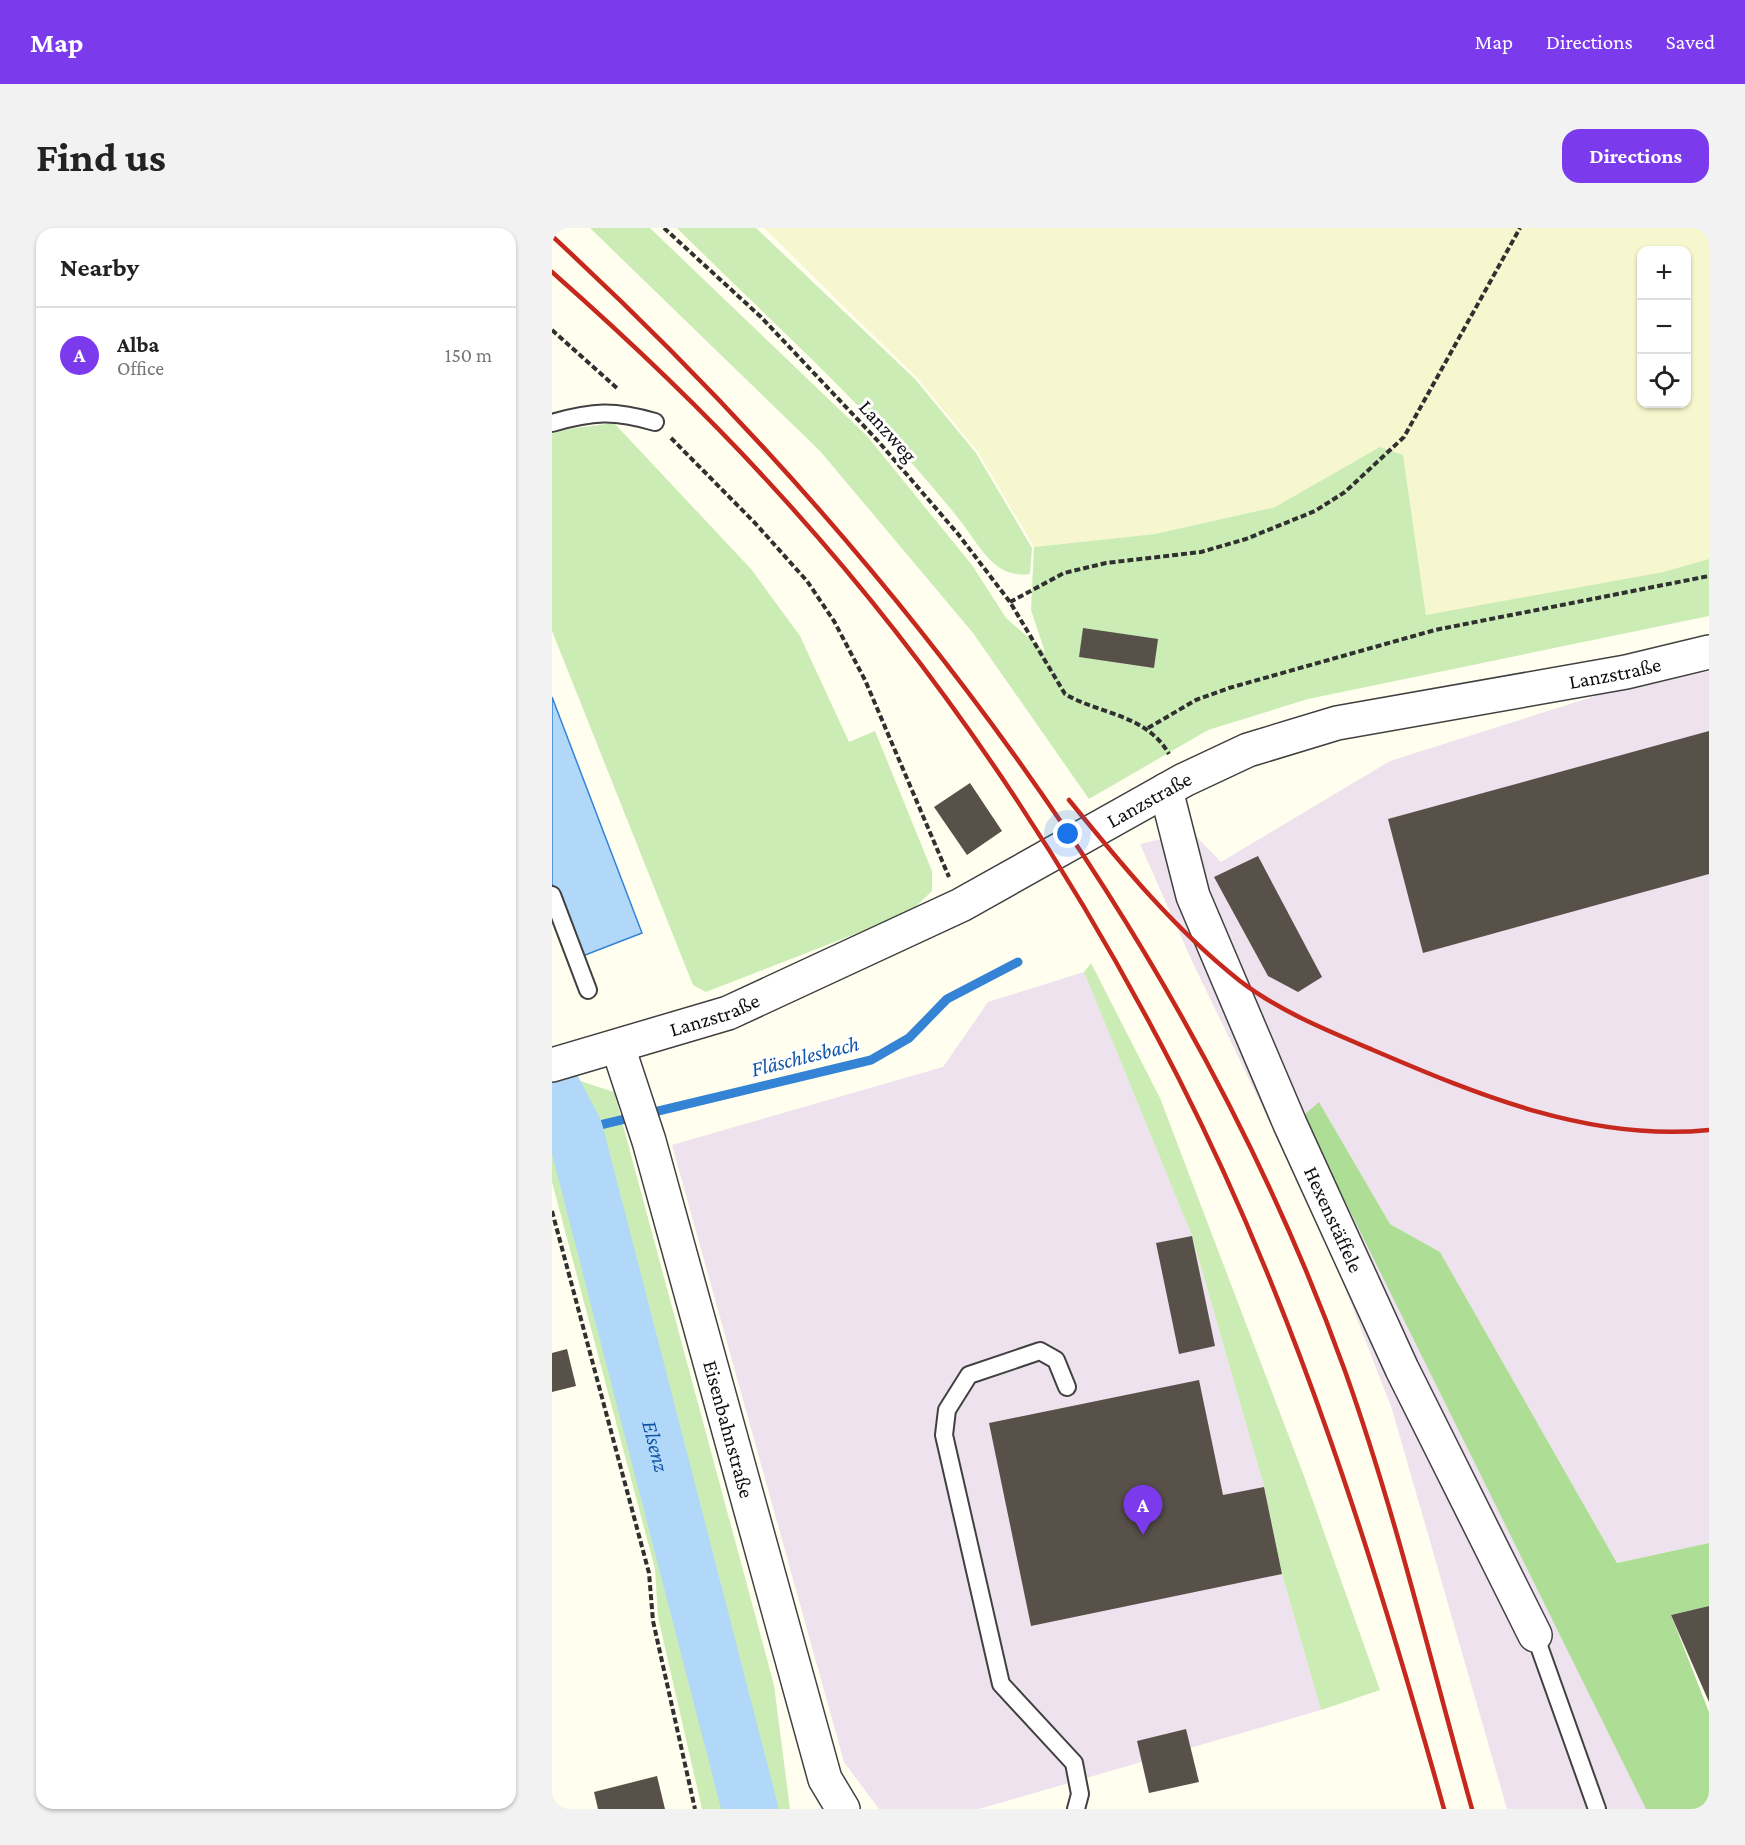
<!DOCTYPE html>
<html lang="en">
<head>
<meta charset="utf-8">
<style>
	:root { --surface:#fff; --page:#f2f2f2; --text:#222; --muted:#767676; --line:#e0e0e0; --accent:#7c3aed }
	body { margin:0; font-family:"Crimson Pro",serif; background:var(--page); color:var(--text) }
	.controls { position:absolute; right:18px; top:18px; display:grid; overflow:hidden; border-radius:12px; box-shadow:0 2px 4px #0004 }
	.controls button { width:54px; height:54px; display:grid; place-items:center; padding:0; border:0; border-bottom:2px solid var(--line); background:var(--surface); color:var(--text); font:30px sans-serif }
	.you { position:absolute; left:516px; top:606px; width:21px; height:21px; margin:-15px; border:4px solid #fff; border-radius:50%; background:#1a73e8; box-shadow:0 0 0 9px #1a73e833 }
	.badge { display:grid; place-items:center; width:39px; height:39px; border-radius:50%; background:var(--accent); color:#fff; font-size:20px; font-weight:700 }
	.pin { position:absolute; translate:-50% -50px; filter:drop-shadow(0 2px 3px #0008) }
	.pin::after { content:''; position:absolute; top:32px; width:21px; height:18px; background:inherit; clip-path:polygon(0 0,100% 0,50% 100%) }
	.list { margin:0; padding:0; list-style:none }
	h2 { display:flex; justify-content:space-between; align-items:center; height:78px; margin:0; padding:0 24px; font-size:26px }
	h2 small { font-size:20px; font-weight:400; color:var(--muted) }
	.list li { display:grid; grid-template-columns:39px 1fr auto; gap:18px; align-items:center; box-sizing:border-box; height:96px; padding:0 24px; border-top:2px solid var(--line) }
	.list b { display:block; font-size:22px; white-space:nowrap }
	.list p { margin:0; font-size:20px; white-space:nowrap; color:var(--muted) }
	.list em { font-size:20px; font-style:normal; color:var(--muted) }
	.icon { flex:none; width:33px; height:33px; fill:none; stroke:currentColor; stroke-width:2; stroke-linecap:round; stroke-linejoin:round }
	.map { position:relative; flex:none; width:1157px; height:1581px; overflow:hidden; border-radius:18px }
	header { display:flex; align-items:center; gap:36px; box-sizing:border-box; height:84px; padding:0 30px; background:var(--accent); color:#fff }
	header strong { font-size:28px }
	nav { display:flex; gap:33px; margin-inline-start:auto; font-size:21px }
	.intro { display:flex; align-items:center; justify-content:space-between; box-sizing:border-box; height:144px; padding:0 36px }
	h1 { margin:0; font-size:42px }
	.button { padding:15px 27px; border-radius:18px; background:var(--accent); color:#fff; font-size:21px; font-weight:700 }
	main { display:flex; gap:36px; padding:0 36px }
	aside { flex:1; background:var(--surface); border-radius:18px; box-shadow:0 2px 4px #0004 }
	.map>svg:first-child { display:block }
	.industrial { fill:#ede2ed }
	.farmland { fill:#f6f7ce; fill-rule:evenodd }
	.green { fill:#ccecb6 }
	.forest { fill:#aede95 }
	.water { fill:#b1d7f9; stroke:#3483d5; stroke-width:1.5 }
	.lines { fill:none; stroke-linecap:round; stroke-linejoin:round }
	.stream { stroke:#3483d5; stroke-width:9 }
	.river { stroke:#b1d7f9; stroke-width:56 }
	.building { fill:#58514a }
	.lane-casing { stroke:#414141; stroke-width:20 }
	.street-casing { stroke:#414141; stroke-width:36 }
	.path { stroke:#303030; stroke-width:4; stroke-dasharray:6 3; stroke-linecap:butt }
	.lane { stroke:#fff; stroke-width:16 }
	.street { stroke:#fff; stroke-width:33 }
	.rail { stroke:#c6281e; stroke-width:4.5 }
	.labels { text-anchor:middle; dominant-baseline:central; stroke-width:6; stroke-linejoin:round; paint-order:stroke }
	.street-label { font-size:21px; fill:#0e0e0e; stroke:#fff }
	.water-label { font-size:22px; font-style:italic; fill:#1055a7; stroke:#fff }
</style>
</head>
<body>
<header>
<strong>Map</strong>
<nav><a>Map</a><a>Directions</a><a>Saved</a></nav>
</header>
<div class="intro"><h1>Find us</h1><a class="button">Directions</a></div>
<main>
<aside>
<h2>Nearby<small></small></h2>
<ul class="list">
<li><span class="badge">A</span><div><b>Alba</b><p>Office</p></div><em>150 m</em></li>
</ul>
</aside>
<div class="map">
<svg width="1157" height="1581" viewBox="0 0 1157 1581">
	<rect width="100%" height="100%" fill="#fffeef"/>
	<g class="industrial">
		<path d="M1157 443V1315L1065 1335 888 1024 838 996 767 874 1094 1581H955L840 1181 774 1011 639 731 588 616 640 604 669 634 838 533 1056 464Z"/>
		<path d="M532 744 640 1008 712 1258 730 1346 769 1482 427 1581H327L292 1534 120 917 391 839 436 774Z"/>
	</g>
	<path class="farmland" d="M212 0H1157V331L1111 344 874 388 851 227 828 219 723 279 603 306 482 319 426 224 365 150ZM1090 22H1134V176H1090Z"/>
	<g class="green">
		<path d="M38 0H98L315 208 420 337 454 390 493 424 479 382 482 319 603 306 723 279 828 219 851 227 874 387 1111 344 1157 331V388L756 471 656 502 537 571 421 405 268 223Z"/>
		<path d="M125 0H204L363 151 424 225 480 320 478 346C443 351 429 320 410 295 328 190 220 95 125 0Z"/>
		<path d="M62 195 199 341 248 408 297 514 323 503 380 643V663L357 685 154 764 141 757 0 403V206L9 202Z"/>
		<path d="M539 735 608 870 752 1248 828 1462 769 1482 730 1346 712 1258 640 1008 532 744Z"/>
		<path d="M16 849 62 864 222 1457 238 1581H150L106 1389 103 1341 0 954V854Z"/>
	</g>
	<path class="forest" d="M767 874 838 996 888 1024 1065 1335 1157 1315V1378L1119 1387 1157 1484V1581H1094L751 888Z"/>
	<path class="water" d="M0 469 90 705 28 729 0 656Z"/>
	<g class="lines">
		<path class="stream" d="M23 903 319 832 357 810 395 771 466 734"/>
		<path class="river" id="s1" d="M0 859 23 903 198 1581"/>
	</g>
	<g class="building">
		<path d="M531 400 606 411 602 440 527 429Z"/>
		<path d="M1157 503V646L871 725 836 591Z"/>
		<path d="M418 555 450 603 415 627 382 579Z"/>
		<path d="M706 628 770 749 746 764 716 748 662 649Z"/>
		<path d="M640 1008 663 1118 627 1126 604 1015Z"/>
		<path d="M15 1121 24 1158 0 1164V1125Z"/>
		<path d="M647 1152 671 1267 712 1259 730 1346 479 1398 437 1195Z"/>
		<path d="M1157 1378V1474L1119 1387Z"/>
		<path d="M634 1501 647 1554 597 1565 585 1513Z"/>
		<path d="M105 1548 113 1581H46L42 1564Z"/>
	</g>
	<g class="lines">
		<defs>
			<g id="lane">
				<path d="M0 195C41 183 62 182 103 194"/>
				<path d="M0 667 36 762"/>
				<path d="M515 1159 504 1132 488 1123 417 1147 395 1182 392 1207 449 1456 522 1535 528 1566 524 1581"/>
				<path d="M983 1407 1045 1581"/>
			</g>
			<g id="street">
				<path id="s2" d="M614 562 641 668 738 896 850 1141 983 1407"/>
				<path id="s3" d="M66 819 97 913 273 1551 291 1581"/>
				<path id="s4" d="M0 837 176 785 409 677 632 552 696 522 785 495 1074 444 1157 424"/>
			</g>
		</defs>
		<use href="#lane" class="lane-casing"/>
		<use href="#street" class="street-casing"/>
		<g class="path">
			<path d="M112 0 209 89 326 213 406 306 458 374 513 466C549 487 594 486 617 526"/>
			<path d="M0 102 67 162"/>
			<path d="M119 210 203 295 255 353 282 393 313 452 397 649"/>
			<path d="M458 374 512 345 554 335 649 324 694 311 763 283 793 264 852 209 968 0"/>
			<path d="M596 500 644 472 677 460 883 402 1157 348"/>
			<path d="M0 983 97 1345 101 1393 143 1581"/>
		</g>
		<use href="#lane" class="lane"/>
		<use href="#street" class="street"/>
		<g class="rail">
			<path d="M0 8C336 318 637 710 793 1143 844 1286 879 1435 920 1581"/>
			<path d="M0 44C77 112 152 183 221 259 383 435 517 636 626 849 744 1081 822 1331 892 1581"/>
			<path d="M517 572C570 637 622 701 688 753 727 783 776 803 821 822 926 867 1039 914 1157 902"/>
		</g>
	</g>
	<g class="labels">
		<g class="street-label">
			<text transform="translate(336 203) rotate(48)">Lanzweg</text>
			<text stroke="none"><textPath href="#s4" startOffset="1142">Lanzstraße</textPath></text>
			<text stroke="none"><textPath href="#s4" startOffset="656">Lanzstraße</textPath></text>
			<text stroke="none"><textPath href="#s4" startOffset="170">Lanzstraße</textPath></text>
			<text stroke="none"><textPath href="#s2" startOffset="462">Hexenstäffele</textPath></text>
			<text stroke="none"><textPath href="#s3" startOffset="398">Eisenbahnstraße</textPath></text>
		</g>
		<g class="water-label">
			<text transform="translate(253 828) rotate(-14)">Fläschlesbach</text>
			<text stroke="none"><textPath href="#s1" startOffset="375">Elsenz</textPath></text>
		</g>
	</g>
</svg>
<div class="controls">
<button>+</button>
<button>−</button>
<button><svg class="icon" aria-label="locate" viewBox="0 0 24 24"><circle cx="12" cy="12" r="6"/><path d="M12 2v4M12 18v4M2 12h4M18 12h4"/></svg></button>
</div>
<div class="you"></div>
<div class="pin badge" style="left:591px;top:1307px">A</div>
</div>
</main>
</body>
</html>
